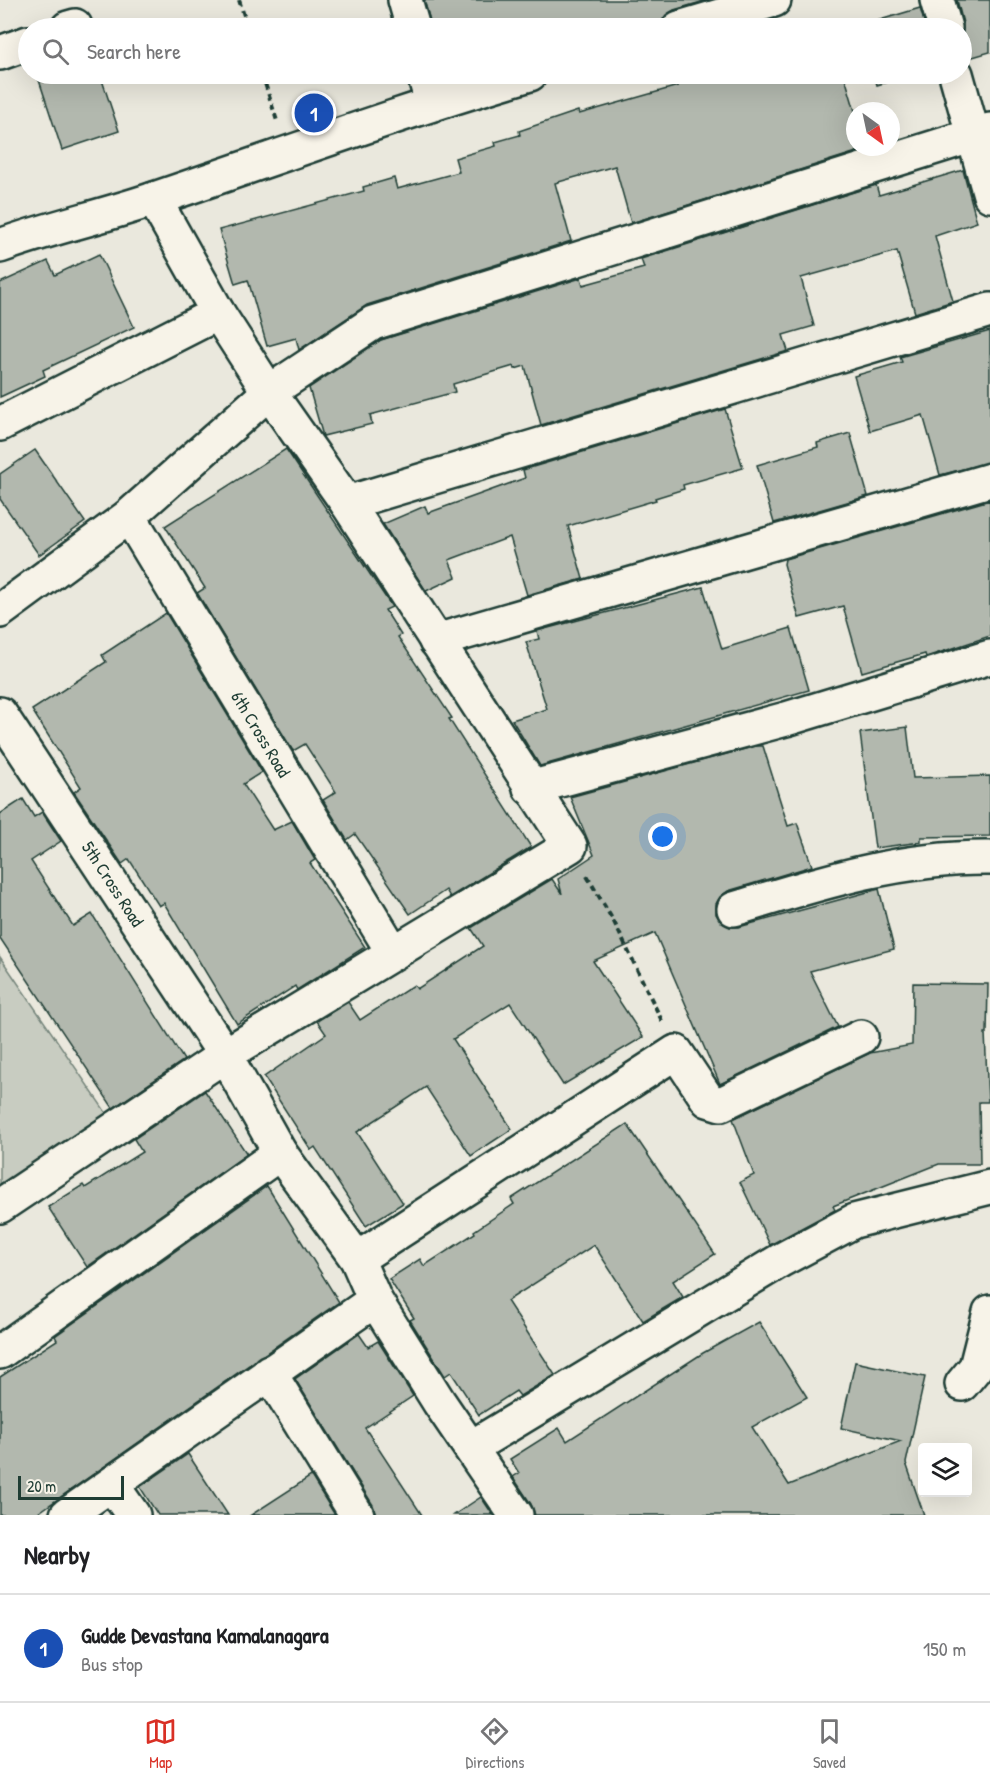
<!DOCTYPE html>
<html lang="en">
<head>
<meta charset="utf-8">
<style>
	:root { --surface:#fff; --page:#f2f2f2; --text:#202124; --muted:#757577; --line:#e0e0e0; --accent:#d93025 }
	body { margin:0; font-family:"Patrick Hand",sans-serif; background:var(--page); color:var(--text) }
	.controls { position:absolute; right:18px; bottom:18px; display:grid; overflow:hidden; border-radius:6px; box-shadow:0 6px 24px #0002 }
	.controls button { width:54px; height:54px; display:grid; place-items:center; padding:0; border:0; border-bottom:2px solid var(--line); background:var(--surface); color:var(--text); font:30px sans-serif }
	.compass { position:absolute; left:846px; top:102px; width:54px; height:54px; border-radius:50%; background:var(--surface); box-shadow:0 6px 24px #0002; rotate:147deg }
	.scale { position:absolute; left:18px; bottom:15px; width:106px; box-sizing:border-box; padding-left:6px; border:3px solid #1f3d34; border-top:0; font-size:16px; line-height:21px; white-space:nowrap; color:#1f3d34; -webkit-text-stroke:4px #f7f3e8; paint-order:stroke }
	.you { position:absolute; left:663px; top:837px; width:21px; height:21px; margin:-15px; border:4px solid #fff; border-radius:50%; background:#1a73e8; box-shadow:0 0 0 9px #1a73e833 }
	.badge { display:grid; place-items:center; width:39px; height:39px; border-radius:50%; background:var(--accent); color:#fff; font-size:20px; font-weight:700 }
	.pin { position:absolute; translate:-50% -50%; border:3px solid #fff; box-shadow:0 2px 6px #0006 }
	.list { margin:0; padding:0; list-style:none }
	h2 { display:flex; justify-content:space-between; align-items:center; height:78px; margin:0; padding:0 24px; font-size:26px }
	h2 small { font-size:20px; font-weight:400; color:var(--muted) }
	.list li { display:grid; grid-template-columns:39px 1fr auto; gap:18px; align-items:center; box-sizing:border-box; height:108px; padding:0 24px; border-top:2px solid var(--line) }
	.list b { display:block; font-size:22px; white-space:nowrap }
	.list p { margin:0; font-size:20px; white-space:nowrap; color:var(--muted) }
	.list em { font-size:20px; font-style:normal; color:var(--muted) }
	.icon { flex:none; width:33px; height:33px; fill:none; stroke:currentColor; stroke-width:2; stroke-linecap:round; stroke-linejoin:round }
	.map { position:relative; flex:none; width:990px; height:1515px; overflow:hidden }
	.search { position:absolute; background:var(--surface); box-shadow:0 6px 24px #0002; left:18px; right:18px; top:18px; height:66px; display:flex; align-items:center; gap:15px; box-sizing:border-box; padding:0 21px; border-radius:33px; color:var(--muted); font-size:22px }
	.sheet { height:186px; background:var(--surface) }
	nav { display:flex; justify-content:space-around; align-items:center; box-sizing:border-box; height:84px; border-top:2px solid var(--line); background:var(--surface); font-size:16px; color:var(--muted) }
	nav a { display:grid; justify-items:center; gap:3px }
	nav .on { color:var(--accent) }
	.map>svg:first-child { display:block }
	.green { fill:#c8ccc1; stroke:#74847a; stroke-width:1.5 }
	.building { fill:#b2b8ae; stroke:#1f3d34; stroke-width:1.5 }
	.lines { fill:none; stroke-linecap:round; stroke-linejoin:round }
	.minor-casing { stroke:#1f3d34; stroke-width:38 }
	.path { stroke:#1f3d34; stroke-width:4; stroke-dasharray:6 4.5; stroke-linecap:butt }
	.minor { stroke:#f7f3e8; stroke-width:33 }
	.labels { text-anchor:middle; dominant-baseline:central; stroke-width:4.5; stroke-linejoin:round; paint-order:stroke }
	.street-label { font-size:18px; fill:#1f3d34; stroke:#f7f3e8 }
</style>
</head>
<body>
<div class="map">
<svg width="990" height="1515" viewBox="0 0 990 1515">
	<rect width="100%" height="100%" fill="#eae8dd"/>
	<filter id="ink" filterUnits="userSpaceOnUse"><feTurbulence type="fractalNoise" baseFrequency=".0167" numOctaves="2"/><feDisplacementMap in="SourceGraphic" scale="12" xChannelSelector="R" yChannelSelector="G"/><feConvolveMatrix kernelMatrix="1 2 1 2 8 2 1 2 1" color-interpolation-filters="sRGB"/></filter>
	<g filter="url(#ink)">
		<path class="green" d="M0 957 107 1114 0 1185Z"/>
		<g class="building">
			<path d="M424 0H708L674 10 666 15 661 23 641 28H432Z"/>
			<path d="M957 0H990V52L966 59 962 56 963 23Z"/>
			<path d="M920 8 926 28H861L860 26Z"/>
			<path d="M37 74H100L119 131 62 150Z"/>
			<path d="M445 74H467L447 80Z"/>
			<path d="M701 74H844L855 111V147L866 149 631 223 615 166 555 183 571 241 367 305 299 350 296 338 267 346 248 280 235 284 219 230 364 191 363 187 394 178 397 189 459 172 455 158 496 146 495 142 520 135 519 131 578 111 579 114 678 86 677 80Z"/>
			<path d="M874 74H915L877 85Z"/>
			<path d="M963 170 977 222 935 236 953 301 915 313 897 251 801 278 814 326 783 335 788 351 541 425 525 366 515 369 514 366 453 384 455 392 370 415 372 424 323 436 309 388 381 340 581 278 583 285 644 268 641 259 876 185 879 195Z"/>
			<path d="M99 254 134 327 43 370 45 376 0 397V283L48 261 55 275Z"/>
			<path d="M990 331V462L940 475 923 415 870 431 854 376 902 362 900 357Z"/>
			<path d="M725 409 743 468 683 485 684 489 655 498 656 500 568 526 583 579 527 595 510 537 449 560 456 577 426 591 383 524 425 506 428 513 525 478 523 470Z"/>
			<path d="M850 433 868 496 774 523 757 465 818 447 817 443Z"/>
			<path d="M286 449 392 607 385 610 401 635 398 637 452 718 449 719 531 847 450 897 446 890 410 914 355 834 347 840 323 800 336 792 305 744 293 751 197 593 205 588 165 526Z"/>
			<path d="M35 450 85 522 39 555 0 499V474Z"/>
			<path d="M990 500V636L926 657 925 654 862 672 843 606 799 618 784 564 785 559Z"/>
			<path d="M703 587 722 649 791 628 809 690 540 766 512 720 547 709 526 642 539 639 537 631Z"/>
			<path d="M166 613 262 772 243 784 273 830 292 821 315 860 310 863 365 947 297 990 295 986 237 1024 164 903 159 906 129 859 122 864 74 792 81 787 32 710 106 662 102 655Z"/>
			<path d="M907 727 913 778 990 776V836L921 837V842L875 848 860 733Z"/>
			<path d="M756 746H763L788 826 797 823 812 866 728 891 720 897 716 904V914L722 923 730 927H739L879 889 894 949 810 971 838 1027 720 1084 655 933 593 961 643 1037 563 1085 510 1003 453 1039 512 1129 471 1156 426 1087 357 1132 403 1203 366 1226 315 1147 311 1150 264 1077 326 1034 317 1021 348 1002 360 1020 414 985 417 989 483 946 471 928 552 879 562 894 558 879 594 855 570 797Z"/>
			<path d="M23 799 34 817 42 812 61 841 31 861 73 926 92 914 184 1060 113 1108 0 938V814Z"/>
			<path d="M913 983 988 984 987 1033H985L988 1102H979L980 1164H939L833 1206 835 1210 770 1245 740 1182 754 1175 733 1119 870 1053 912 1045Z"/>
			<path d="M205 1091 247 1154 87 1267 48 1207 83 1185 85 1188 142 1152 134 1139Z"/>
			<path d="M627 1124 715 1254 673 1281 683 1297 643 1321 594 1245 507 1301 555 1375 520 1396 516 1391 479 1415 451 1372 445 1376 410 1320 414 1318 389 1279 420 1259 424 1266 475 1233 474 1231 514 1204 511 1199Z"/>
			<path d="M267 1186 339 1302 35 1515H0V1377L57 1340 55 1336Z"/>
			<path d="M759 1322 807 1397 752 1427 789 1485 901 1441 841 1428 855 1362 925 1377 906 1463 924 1515H535L531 1504 513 1477 519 1473 510 1459 559 1428 567 1441 703 1353Z"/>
			<path d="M359 1334 368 1347 378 1341 413 1396 365 1428 422 1515H376L373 1505 295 1379Z"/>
			<path d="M188 1454 228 1515H158L140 1487Z"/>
			<path d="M311 1476 335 1515H251Z"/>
			<path d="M481 1497 493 1515H454Z"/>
		</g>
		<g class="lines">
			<defs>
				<g id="minor">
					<path d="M405 0 413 28"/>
					<path d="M937 0 945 28"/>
					<path d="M68 28 75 26"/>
					<path d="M679 28 774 0"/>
					<path d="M0 53 28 43"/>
					<path d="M424 74 432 103"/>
					<path d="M956 74 990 195"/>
					<path d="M0 246C52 227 105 216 157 198 281 156 404 111 530 74"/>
					<path d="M0 424 218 313"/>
					<path d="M347 503 990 310"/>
					<path d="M129 516 393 952"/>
					<path d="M0 611 129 516 269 392 373 323 990 130"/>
					<path d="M436 641 990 480"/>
					<path d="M0 714 225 1055 280 1153 357 1259 375 1300 439 1402 516 1515"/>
					<path d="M530 788 786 719 990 657"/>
					<path d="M734 909C819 883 900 857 990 858"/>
					<path d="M0 1206 225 1055 570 846 347 503 269 392 218 313 154 199"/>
					<path d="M357 1259 676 1052 708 1100 721 1104 861 1037"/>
					<path d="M0 1352 280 1153"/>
					<path d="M269 1372 357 1515"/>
					<path d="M962 1384 976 1367 990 1312"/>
					<path d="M472 1447 781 1260 854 1221 990 1187"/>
					<path d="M112 1485 133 1515"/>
					<path d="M67 1515 375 1300"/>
				</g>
			</defs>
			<use href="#minor" class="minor-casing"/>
			<g class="path">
				<path d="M239 0 248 28"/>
				<path d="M262 74 277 121"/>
				<path d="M587 876 614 922 662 1021"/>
			</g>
			<use href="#minor" class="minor"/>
		</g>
	</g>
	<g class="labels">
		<g class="street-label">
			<text transform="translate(261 734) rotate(59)">6th Cross Road</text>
			<text transform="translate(113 884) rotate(57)">5th Cross Road</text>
		</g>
	</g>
</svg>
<div class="controls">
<button><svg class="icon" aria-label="layers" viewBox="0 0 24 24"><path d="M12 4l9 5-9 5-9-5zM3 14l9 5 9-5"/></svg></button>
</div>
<svg class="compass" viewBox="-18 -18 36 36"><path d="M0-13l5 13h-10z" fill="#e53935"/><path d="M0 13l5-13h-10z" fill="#757577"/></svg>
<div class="scale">20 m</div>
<div class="you"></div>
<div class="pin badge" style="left:314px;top:113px;background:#1a4fb4">1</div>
<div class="search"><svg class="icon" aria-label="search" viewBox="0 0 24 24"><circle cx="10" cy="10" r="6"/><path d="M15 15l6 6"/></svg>Search here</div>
</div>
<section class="sheet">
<h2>Nearby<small></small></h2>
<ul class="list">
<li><span class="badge" style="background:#1a4fb4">1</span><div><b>Gudde Devastana Kamalanagara</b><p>Bus stop</p></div><em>150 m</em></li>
</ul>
</section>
<nav>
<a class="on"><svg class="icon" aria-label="map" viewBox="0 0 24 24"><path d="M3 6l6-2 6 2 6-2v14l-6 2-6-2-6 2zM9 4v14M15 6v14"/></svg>Map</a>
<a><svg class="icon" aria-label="directions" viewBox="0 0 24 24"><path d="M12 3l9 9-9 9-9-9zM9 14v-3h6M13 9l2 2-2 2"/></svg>Directions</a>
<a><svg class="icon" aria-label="saved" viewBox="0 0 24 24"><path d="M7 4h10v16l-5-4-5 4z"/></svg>Saved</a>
</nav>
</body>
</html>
